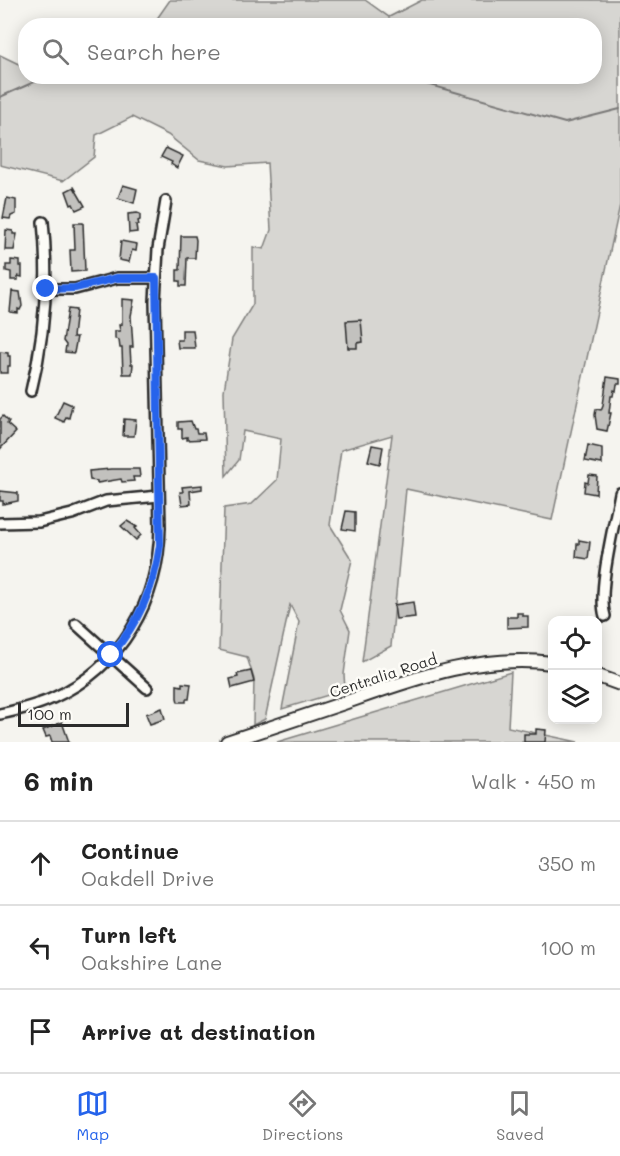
<!DOCTYPE html>
<html lang="en">
<head>
<meta charset="utf-8">
<style>
	:root { --surface:#fff; --page:#f6f6f6; --text:#222; --muted:#767676; --line:#e0e0e0; --accent:#2563eb }
	body { margin:0; font-family:Mali,sans-serif; background:var(--page); color:var(--text) }
	.controls { position:absolute; right:18px; bottom:18px; display:grid; overflow:hidden; border-radius:12px; box-shadow:0 3px 15px #0003 }
	.controls button { width:54px; height:54px; display:grid; place-items:center; padding:0; border:0; border-bottom:2px solid var(--line); background:var(--surface); color:var(--text); font:30px sans-serif }
	.scale { position:absolute; left:18px; bottom:15px; width:111px; box-sizing:border-box; padding-left:6px; border:3px solid #2b2b2b; border-top:0; font-size:16px; line-height:21px; white-space:nowrap; color:#2b2b2b; -webkit-text-stroke:4px #fdfcf7; paint-order:stroke }
	.stop { position:absolute; width:18px; height:18px; margin:-14px; border:4px solid #2563eb; border-radius:50%; background:#fff }
	.stop.end { background:#2563eb; border-color:#fff; box-shadow:0 2px 6px #0008 }
	.list { margin:0; padding:0; list-style:none }
	h2 { display:flex; justify-content:space-between; align-items:center; height:78px; margin:0; padding:0 24px; font-size:26px }
	h2 small { font-size:20px; font-weight:400; color:var(--muted) }
	.list li { display:grid; grid-template-columns:39px 1fr auto; gap:18px; align-items:center; box-sizing:border-box; height:84px; padding:0 24px; border-top:2px solid var(--line) }
	.list b { display:block; font-size:22px; white-space:nowrap }
	.list p { margin:0; font-size:20px; white-space:nowrap; color:var(--muted) }
	.list em { font-size:20px; font-style:normal; color:var(--muted) }
	.icon { flex:none; width:33px; height:33px; fill:none; stroke:currentColor; stroke-width:2; stroke-linecap:round; stroke-linejoin:round }
	.map { position:relative; flex:none; width:620px; height:742px; overflow:hidden }
	.search { position:absolute; background:var(--surface); box-shadow:0 3px 15px #0003; left:18px; right:18px; top:18px; height:66px; display:flex; align-items:center; gap:15px; box-sizing:border-box; padding:0 21px; border-radius:24px; color:var(--muted); font-size:22px }
	.sheet { height:330px; background:var(--surface) }
	nav { display:flex; justify-content:space-around; align-items:center; box-sizing:border-box; height:84px; border-top:2px solid var(--line); background:var(--surface); font-size:16px; color:var(--muted) }
	nav a { display:grid; justify-items:center; gap:3px }
	nav .on { color:var(--accent) }
	.map>svg:first-child { display:block }
	.green { fill:#d7d6d2; stroke:#81807e; stroke-width:1.5 }
	.lines { fill:none; stroke-linecap:round; stroke-linejoin:round }
	.stream { stroke:#797877; stroke-width:2 }
	.building { fill:#c2c1be; stroke:#2b2b2b; stroke-width:1.5 }
	.minor-casing { stroke:#2b2b2b; stroke-width:14 }
	.secondary-casing { stroke:#2b2b2b; stroke-width:16 }
	.minor { stroke:#fdfcf7; stroke-width:9 }
	.secondary { stroke:#fdfcf7; stroke-width:12 }
	.route { stroke:#2563eb; stroke-width:8 }
	.labels { text-anchor:middle; dominant-baseline:central; stroke-width:5; stroke-linejoin:round; paint-order:stroke }
	.street-label { font-size:15px; fill:#2b2b2b; stroke:#fdfcf7 }
</style>
</head>
<body>
<div class="map">
<svg width="620" height="742" viewBox="0 0 620 742">
	<rect width="100%" height="100%" fill="#f5f4ef"/>
	<filter id="ink" filterUnits="userSpaceOnUse"><feTurbulence type="fractalNoise" baseFrequency=".0167" numOctaves="2"/><feDisplacementMap in="SourceGraphic" scale="12" xChannelSelector="R" yChannelSelector="G"/><feConvolveMatrix kernelMatrix="1 2 1 2 8 2 1 2 1" color-interpolation-filters="sRGB"/></filter>
	<g filter="url(#ink)">
		<g class="green">
			<path d="M170 0H365L389 17 422 0H620V205L552 520 406 489 391 646 362 662 392 435 341 450 330 525 352 560 340 610 350 630 344 674 345 690 282 709 299 622 290 605 265 719 253 725 254 679 247 657 219 650 224 508 252 504 277 480 281 439 243 431 239 460 226 476 224 391 232 339 253 304V247L264 249 271 230 267 163 228 166 199 160 168 135 132 117 96 135 94 157 63 181 0 165V55L25 67 26 76H594V26L150 25 154 23Z"/>
			<path d="M511 672 508 727 578 742H277Z"/>
		</g>
		<g class="lines">
			<g class="stream">
				<path d="M398 76 565 123 620 109"/>
				<path d="M0 97 48 76"/>
			</g>
		</g>
		<g class="building">
			<path d="M166 148 183 156 177 168 171 164 172 162 161 157Z"/>
			<path d="M123 185 137 189 134 203 118 198Z"/>
			<path d="M74 187 85 206 76 210 73 204 71 205 66 191Z"/>
			<path d="M7 198 16 200V214L11 216 10 219 3 218Z"/>
			<path d="M137 213 140 214V220L138 221 139 225H136L137 232 129 233 128 214Z"/>
			<path d="M74 223H83L85 271 71 272 70 250H75Z"/>
			<path d="M6 230 13 231V234H17L14 250H5Z"/>
			<path d="M181 236H195L196 240 195 258H187L186 286H180V281H177V270H180Z"/>
			<path d="M121 241 137 244 136 251 132 250 129 262 119 260Z"/>
			<path d="M11 260 20 261V266H22V277L18 276V280H11V272L6 271V265H11Z"/>
			<path d="M12 291 20 292 22 306 20 310 18 309V313L10 312Z"/>
			<path d="M122 299 134 300 131 316 133 347H130L131 364H133L132 374H123L122 348H120L119 340 115 339V331H120L119 325H122Z"/>
			<path d="M68 309 76 310 73 337H77L74 353 65 352 66 345 63 341Z"/>
			<path d="M361 320 363 342 357 343V348H348L346 321Z"/>
			<path d="M182 330H193L195 348H178L177 340H182Z"/>
			<path d="M0 352 8 353V356H10V366H8V373H0Z"/>
			<path d="M607 377 620 379V384H617L616 391 614 390 613 396H611L609 413H611L607 431 597 429 595 415 596 409 601 410 603 405Z"/>
			<path d="M63 401 72 405 69 418 66 417 64 422 55 418Z"/>
			<path d="M3 416 9 422 7 424 16 432 0 449V419Z"/>
			<path d="M124 419 136 420 134 436H123Z"/>
			<path d="M191 421 194 429H196L197 433H204L205 439 187 440V437L182 438V429H178V422Z"/>
			<path d="M372 445 383 447 380 464 368 461Z"/>
			<path d="M588 445 602 448V464L585 461Z"/>
			<path d="M111 469H139L140 477H133L134 481 122 482 121 479 97 483V481L90 480 89 471Z"/>
			<path d="M589 475 597 476 596 494 584 492 585 482 588 483Z"/>
			<path d="M202 485V489L190 491 191 504 182 505 180 492H183L182 487Z"/>
			<path d="M0 491 18 493V501L3 504V501H0Z"/>
			<path d="M346 511 355 512V531L342 529Z"/>
			<path d="M127 521 137 527 135 528 141 535 136 540 121 526Z"/>
			<path d="M579 540 590 542 588 559 576 557 577 544H579Z"/>
			<path d="M413 602 415 617 396 619 394 605Z"/>
			<path d="M517 613H523V616H528V627L507 628V617H517Z"/>
			<path d="M251 671 254 682 232 688 230 679 238 677 237 674Z"/>
			<path d="M182 683 191 684 189 699H186V702H178L177 698V685L182 686Z"/>
			<path d="M162 708 165 719 150 724 146 714Z"/>
			<path d="M62 722 69 742H52L50 736 46 737 43 730Z"/>
			<path d="M536 729 546 730 545 742H524V734H536Z"/>
		</g>
		<g class="lines">
			<defs>
				<g id="minor">
					<path d="M46 289H75L117 278H155"/>
					<path d="M31 391C45 335 49 279 43 222"/>
					<path d="M0 523 39 522 72 514 106 501 159 496"/>
					<path d="M605 616C597 591 615 522 620 493"/>
					<path d="M76 624 147 688"/>
					<path d="M0 714C18 710 36 706 53 698 122 667 159 600 160 527L155 301 158 249 166 201"/>
				</g>
				<g id="secondary">
					<path d="M598 676 620 684"/>
					<path d="M227 742C266 729 305 716 344 703 410 680 481 653 552 663"/>
				</g>
			</defs>
			<use href="#minor" class="minor-casing"/>
			<use href="#secondary" class="secondary-casing"/>
			<use href="#minor" class="minor"/>
			<use href="#secondary" class="secondary"/>
		</g>
	</g>
	<g class="lines" filter="url(#ink)">
		<path class="route" d="M46 289 75 288 117 278H156L160 545C154 588 139 622 111 655"/>
	</g>
	<g class="labels">
		<g class="street-label">
			<text transform="translate(383 675) rotate(-18)">Centralia Road</text>
		</g>
	</g>
</svg>
<div class="controls">
<button><svg class="icon" aria-label="locate" viewBox="0 0 24 24"><circle cx="12" cy="12" r="6"/><path d="M12 2v4M12 18v4M2 12h4M18 12h4"/></svg></button>
<button><svg class="icon" aria-label="layers" viewBox="0 0 24 24"><path d="M12 4l9 5-9 5-9-5zM3 14l9 5 9-5"/></svg></button>
</div>
<div class="scale">100 m</div>
<div class="stop" style="left:111px;top:655px"></div>
<div class="stop end" style="left:46px;top:289px"></div>
<div class="search"><svg class="icon" aria-label="search" viewBox="0 0 24 24"><circle cx="10" cy="10" r="6"/><path d="M15 15l6 6"/></svg>Search here</div>
</div>
<section class="sheet">
<h2>6 min<small>Walk · 450 m</small></h2>
<ul class="list">
<li><svg class="icon" aria-label="ahead" viewBox="0 0 24 24"><path d="M12 20V5M6 11l6-6 6 6"/></svg><div><b>Continue</b><p>Oakdell Drive</p></div><em>350 m</em></li>
<li><svg class="icon" aria-label="left" viewBox="0 0 24 24"><path d="M17 20v-9H6M10 6l-5 5 5 5"/></svg><div><b>Turn left</b><p>Oakshire Lane</p></div><em>100 m</em></li>
<li><svg class="icon" aria-label="arrive" viewBox="0 0 24 24"><path d="M6 21V4h12l-3 4 3 4H6"/></svg><div><b>Arrive at destination</b></div></li>
</ul>
</section>
<nav>
<a class="on"><svg class="icon" aria-label="map" viewBox="0 0 24 24"><path d="M3 6l6-2 6 2 6-2v14l-6 2-6-2-6 2zM9 4v14M15 6v14"/></svg>Map</a>
<a><svg class="icon" aria-label="directions" viewBox="0 0 24 24"><path d="M12 3l9 9-9 9-9-9zM9 14v-3h6M13 9l2 2-2 2"/></svg>Directions</a>
<a><svg class="icon" aria-label="saved" viewBox="0 0 24 24"><path d="M7 4h10v16l-5-4-5 4z"/></svg>Saved</a>
</nav>
</body>
</html>
